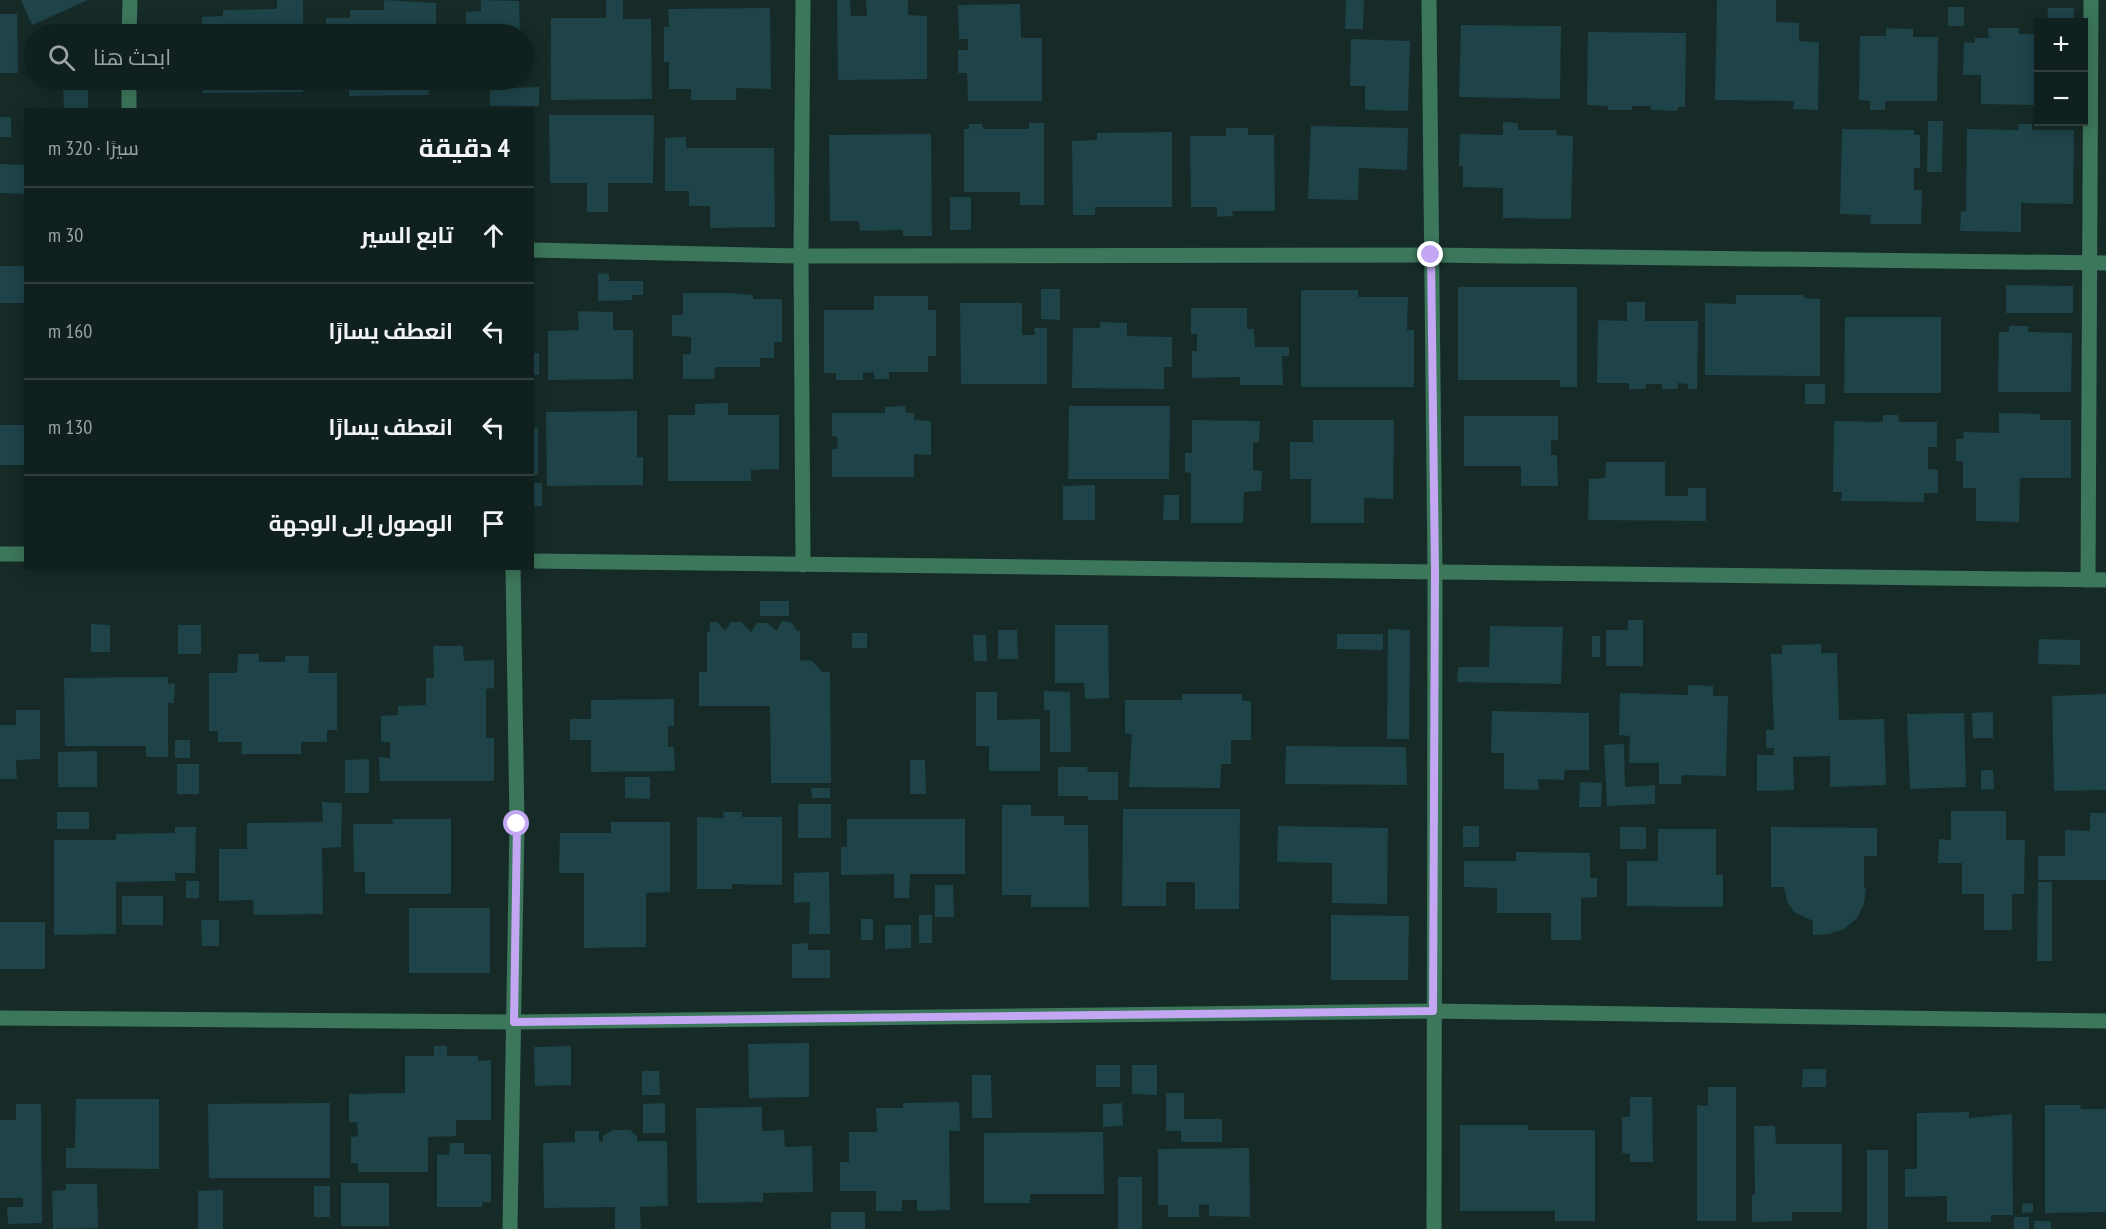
<!DOCTYPE html>
<html lang="ar">
<head>
<meta charset="utf-8">
<style>
	:root { --surface:#10201e; --page:#192827; --text:#f1f3f6; --muted:#9ca3a4; --line:#303e3c }
	body { margin:0; font-family:"PT Sans Narrow",Cairo,sans-serif; background:var(--page); color:var(--text); direction:rtl }
	.controls { position:absolute; right:18px; top:18px; display:grid; overflow:hidden; border-radius:0px; box-shadow:0 3px 15px #0003 }
	.controls button { width:54px; height:54px; display:grid; place-items:center; padding:0; border:0; border-bottom:2px solid var(--line); background:var(--surface); color:var(--text); font:30px sans-serif }
	.stop { position:absolute; width:18px; height:18px; margin:-14px; border:4px solid #c3a7f2; border-radius:50%; background:#fff }
	.stop.end { background:#c3a7f2; border-color:#fff; box-shadow:0 2px 6px #0008 }
	.list { margin:0; padding:0; list-style:none }
	h2 { display:flex; justify-content:space-between; align-items:center; height:78px; margin:0; padding:0 24px; font-size:26px }
	h2 small { font-size:20px; font-weight:400; color:var(--muted) }
	.list li { display:grid; grid-template-columns:39px 1fr auto; gap:18px; align-items:center; box-sizing:border-box; height:96px; padding:0 24px; border-top:2px solid var(--line) }
	.list b { display:block; font-size:22px; white-space:nowrap }
	.list em { font-size:20px; font-style:normal; color:var(--muted) }
	.icon { flex:none; width:33px; height:33px; fill:none; stroke:currentColor; stroke-width:2; stroke-linecap:round; stroke-linejoin:round }
	.map { position:relative; flex:none; width:2106px; height:1229px; overflow:hidden; direction:ltr }
	.search { position:absolute; background:var(--surface); box-shadow:0 3px 15px #0003; left:24px; top:24px; width:510px; height:66px; display:flex; align-items:center; gap:15px; box-sizing:border-box; padding:0 21px; border-radius:33px; color:var(--muted); font-size:22px }
	.panel { position:absolute; background:var(--surface); box-shadow:0 3px 15px #0003; left:24px; top:108px; width:510px; height:462px; border-radius:0px; direction:rtl }
	.map>svg:first-child { display:block }
	.building { fill:#1e4349 }
	.lines { fill:none; stroke-linecap:round; stroke-linejoin:round }
	.street { stroke:#3c765b; stroke-width:15 }
	.route { stroke:#c3a7f2; stroke-width:8 }
</style>
</head>
<body>
<div class="map">
<svg width="2106" height="1229" viewBox="0 0 2106 1229">
	<rect width="100%" height="100%" fill="#162a28"/>
	<g class="building">
		<path d="M21 0H88L32 25Z"/>
		<path d="M277 0H303V27H312V34H202V17L223 16V10L277 9Z"/>
		<path d="M384 0 436 3V34H326V18H350V10H384Z"/>
		<path d="M481 0 519 1 520 34H466V12L481 11Z"/>
		<path d="M606 0H623V19H651L652 99 551 100V18H606Z"/>
		<path d="M837 0H850L851 16H867L866 0H908V15L927 16V79L838 80Z"/>
		<path d="M1346 0H1364L1363 29H1345Z"/>
		<path d="M1717 0H1776V22L1799 23V41L1819 42 1818 110 1793 109 1794 101 1715 100Z"/>
		<path d="M1020 4 1021 38H1042V101H968L967 73H958V50H968V39H959L958 5Z"/>
		<rect x="1948" y="7" width="16" height="19"/>
		<path d="M770 8 771 89 736 88V100H691V89H669V62H664V27H669L668 9Z"/>
		<path d="M2048 8H2074L2073 22H2047Z"/>
		<path d="M0 14H17L18 73H0Z"/>
		<path d="M1461 25 1561 26 1560 99 1459 97Z"/>
		<path d="M1886 28 1913 29V37H1938L1937 101H1885V110H1870V101L1859 100 1860 36H1886Z"/>
		<path d="M1988 28H2019V34H2038V105L1981 104V75H1963L1964 42 1975 43V38H1989Z"/>
		<path d="M1588 32 1686 33 1685 107H1678L1677 111 1651 110V106H1632V110H1608V106L1587 105Z"/>
		<path d="M1351 39 1410 41 1408 111 1365 110V86H1350Z"/>
		<path d="M63 80H88V110H64Z"/>
		<path d="M193 80H303V92L203 93V87H193Z"/>
		<path d="M327 80H428L429 95 349 96V84L327 85Z"/>
		<path d="M490 80H513V88L539 87V106H490Z"/>
		<path d="M549 115H654L653 183H608V212H587V183H550Z"/>
		<rect x="0" y="117" width="11" height="20"/>
		<path d="M1928 121H1943L1942 172H1927Z"/>
		<path d="M1503 122 1518 123V130H1557L1556 135 1573 136 1571 219 1503 218V188L1463 187V166H1459L1460 134 1503 135Z"/>
		<path d="M1029 123H1044V205H1020V192H964V129H969V124H982L983 129H1029Z"/>
		<path d="M2018 124H2032V130H2074L2073 204 2021 203V232L1960 231 1961 211 1966 212 1967 129 2019 130Z"/>
		<path d="M1311 126 1408 128 1407 170 1359 168 1358 200 1308 199Z"/>
		<path d="M1226 128H1248V135H1274L1275 211H1232L1233 216 1217 217V207H1191L1190 136H1226Z"/>
		<path d="M1842 129 1914 130V135H1920V168H1914V190H1922L1921 224H1870L1871 215 1840 214Z"/>
		<path d="M1172 132V207H1095V215H1073L1072 141 1097 140V133Z"/>
		<path d="M931 134 932 236H903V230L860 231 859 221H830L829 135Z"/>
		<path d="M686 137V148H774L775 227 710 228V206H689V191H665V138Z"/>
		<path d="M0 164 25 165 24 194 0 193Z"/>
		<rect x="950" y="197" width="21" height="33"/>
		<rect x="0" y="266" width="26" height="37"/>
		<path d="M598 273 609 274V281H643V295H632V300L598 301Z"/>
		<path d="M2006 285 2073 286V313H2006Z"/>
		<path d="M1458 287H1577V387H1560V380H1458Z"/>
		<path d="M1041 289H1060V320L1041 319Z"/>
		<path d="M1301 290H1358V297H1408L1407 330H1414V387H1301Z"/>
		<path d="M683 293H731L753 295V299H782V342H774V358H760V367H715L714 379H683V354H691V337L672 336V315H683Z"/>
		<path d="M1736 295H1803L1804 298 1820 299V376L1705 375V303L1736 304Z"/>
		<path d="M874 296H928V310H936V356H928V372H889V379H874V372L863 373V380H836V373H824V310H874Z"/>
		<path d="M1627 302H1645V321H1698L1697 389H1688V384L1678 383V389H1662V384H1646V389H1629V383H1597L1598 320 1627 321Z"/>
		<path d="M960 303H1022V335H1035L1034 328H1047V384H961Z"/>
		<path d="M1191 308H1247V329H1254L1255 347H1289V356H1282L1283 385H1240V377L1192 378V351H1197V334H1191Z"/>
		<path d="M578 311 613 312V330H633V379L548 380V331L579 330Z"/>
		<path d="M1845 317H1941V393H1844Z"/>
		<path d="M1100 322 1127 323V336L1172 337V367H1164V389L1072 388 1073 328H1100Z"/>
		<path d="M2009 326H2029L2028 332 2072 333 2071 392H1998L1999 332H2009Z"/>
		<rect x="532" y="353" width="7" height="22"/>
		<rect x="1805" y="384" width="20" height="20"/>
		<path d="M728 403V415H779V469L751 470V481H668V415H695V404Z"/>
		<path d="M905 406 906 413H914V420L931 421V455L914 454V477H832V449H838L837 437 832 436V413H885V407Z"/>
		<path d="M1069 406H1170L1169 479H1068Z"/>
		<path d="M637 411V458L643 457V485L547 486 546 412Z"/>
		<path d="M1999 413 2040 414V420H2071V478H2020L2019 522 1976 521V488H1963V461H1956V439H1963L1964 432 1999 433Z"/>
		<path d="M1883 415H1898L1899 422H1937V447H1928V469L1938 470V493H1924V502L1841 501 1842 492H1833L1834 421 1883 422Z"/>
		<path d="M1464 416H1558V440H1551V455H1557L1558 486H1521V466H1464Z"/>
		<path d="M1192 420 1260 421 1259 442H1253V470L1262 471 1261 491 1244 492 1243 523H1191V473L1185 472V453H1192Z"/>
		<path d="M1313 420H1394L1393 499 1364 498V523H1311V479H1290V442H1313Z"/>
		<rect x="0" y="425" width="26" height="40"/>
		<rect x="532" y="428" width="6" height="47"/>
		<path d="M1606 462H1665V496H1688V488H1706V521L1588 520 1589 479 1605 478Z"/>
		<path d="M532 483H542V506L532 507Z"/>
		<path d="M1095 485V520H1063V486Z"/>
		<path d="M1164 495H1179V520H1163Z"/>
		<rect x="760" y="601" width="29" height="15"/>
		<path d="M1628 620H1643V666H1606V630H1628Z"/>
		<path d="M782 621 791 622 797 631H800V660L812 661 822 672H830L831 783H771L770 706H699V672H707V632L710 631V622H717L725 631 731 622H741L751 632 757 623H767L777 631Z"/>
		<path d="M91 624 110 625V652H91Z"/>
		<rect x="178" y="625" width="23" height="29"/>
		<path d="M1055 625H1108L1109 698 1085 699 1084 683H1055Z"/>
		<path d="M1490 626 1563 627 1561 684 1457 682 1458 667H1489Z"/>
		<path d="M1388 629 1410 630 1409 739H1387Z"/>
		<path d="M998 630H1017L1018 659H998Z"/>
		<rect x="852" y="633" width="15" height="15"/>
		<path d="M1337 634H1383V650L1337 649Z"/>
		<path d="M973 635H986L987 661H974Z"/>
		<rect x="1592" y="636" width="8" height="21"/>
		<path d="M2039 639 2080 640V665L2038 664Z"/>
		<path d="M1821 644V653H1837L1839 720 1884 719 1886 785 1830 787V756L1793 757 1794 790 1757 791V755H1774V748H1766V730H1774L1771 654H1782V645Z"/>
		<path d="M433 646H463L464 661 494 660V688L486 689V738H494V781H380L379 757 390 758V742H381V716L398 715V706L426 705V678H434Z"/>
		<path d="M238 654H259V662H285V656H309L308 673H337V730H327V742H301V754H241L242 742H218V731H209V673H237Z"/>
		<path d="M168 677V684L175 683 174 703H168V757H146V746H65L64 678Z"/>
		<path d="M1688 685 1713 686V696H1728L1726 776 1682 775 1681 784H1659V763H1629L1630 736 1619 735 1620 693 1688 695Z"/>
		<path d="M1044 691 1070 692 1071 752H1050V710H1044Z"/>
		<path d="M976 692H997V720L1040 719V771H989V746H976Z"/>
		<path d="M1182 694H1242V701H1251V740H1231V764H1221L1220 788 1129 787 1132 734H1125V700H1182Z"/>
		<path d="M2106 694V790L2054 791 2052 696Z"/>
		<path d="M674 699V726H668V747H674L675 771 591 772V740H570V719H591V700Z"/>
		<path d="M16 710H40V759L16 760 17 779H0V725H16Z"/>
		<path d="M1492 711 1589 713V770H1565L1564 780 1538 779 1539 790 1504 789V753H1491Z"/>
		<path d="M1993 712V738H1973L1972 713Z"/>
		<path d="M1964 713 1966 787 1910 789 1907 714Z"/>
		<rect x="175" y="740" width="15" height="18"/>
		<path d="M1624 744 1625 787 1655 785V804L1607 806 1604 745Z"/>
		<path d="M1286 746 1406 747 1407 785 1285 784Z"/>
		<path d="M97 751V787H58V752Z"/>
		<path d="M369 759V793H345V760Z"/>
		<path d="M910 760H925L926 794H910Z"/>
		<rect x="177" y="764" width="22" height="30"/>
		<path d="M1058 767H1087L1088 772H1118V800H1088V796H1058Z"/>
		<path d="M1981 770H1993L1994 789 1981 790Z"/>
		<path d="M625 777H650V799L625 798Z"/>
		<path d="M1580 782 1602 783 1601 807H1579Z"/>
		<path d="M811 788H830V798H812Z"/>
		<path d="M322 802 342 803 341 847 322 848 323 914 254 915 253 900 219 901V849H247V823L323 822Z"/>
		<rect x="798" y="804" width="33" height="34"/>
		<path d="M1002 805H1031V816H1064V825H1088L1089 907H1031V895H1002Z"/>
		<path d="M1123 809H1240L1239 909H1195V882H1166V906H1122Z"/>
		<path d="M1951 811H2006V840H2025L2024 894H2012V930H1984V894H1962V863H1938L1939 839 1951 840Z"/>
		<rect x="57" y="812" width="32" height="17"/>
		<path d="M723 812H742V817H782V885L732 884V889H697V817L724 818Z"/>
		<path d="M2090 813H2106V880H2038V856H2065V830L2090 831Z"/>
		<path d="M392 819H451V894H365V872H354L353 824H393Z"/>
		<path d="M847 819H965V874H910L909 898H894V874L841 875V847H847Z"/>
		<path d="M611 822H670V892L646 893V947L584 948V873H559L560 833H611Z"/>
		<path d="M1278 826 1388 828 1387 904 1332 903V863L1277 862Z"/>
		<rect x="1463" y="826" width="16" height="21"/>
		<path d="M175 827H196L195 873H175V881L116 882V934L54 935V840H116V834L175 833Z"/>
		<rect x="1620" y="827" width="26" height="22"/>
		<path d="M1771 827 1877 828V856H1864V888H1866L1864 904 1857 918 1844 929 1829 934 1813 935V921L1794 912 1787 901 1784 887H1771Z"/>
		<path d="M1658 829H1716V875H1723V907L1627 906V861H1658Z"/>
		<path d="M1516 852 1590 853V878H1597V897L1581 898V940H1551V913H1497V888L1464 887V861H1516Z"/>
		<path d="M829 872 830 934H809L810 902 794 903V873Z"/>
		<rect x="186" y="881" width="13" height="17"/>
		<path d="M2038 882H2052V961H2037Z"/>
		<path d="M935 885H953L954 917H935Z"/>
		<rect x="122" y="896" width="41" height="29"/>
		<rect x="409" y="908" width="81" height="65"/>
		<rect x="919" y="915" width="13" height="28"/>
		<path d="M1331 915 1409 916 1408 980H1331Z"/>
		<rect x="861" y="919" width="12" height="21"/>
		<path d="M201 920H219V946H202Z"/>
		<rect x="0" y="922" width="45" height="47"/>
		<path d="M885 925H911V948L885 949Z"/>
		<path d="M808 943V950H830V978H792V944Z"/>
		<path d="M809 1043V1097L749 1098 748 1044Z"/>
		<path d="M434 1046H447V1056H478V1061L491 1060V1120H456V1136L428 1137V1172H358V1163H351V1137L358 1136 357 1122H349V1094L405 1093V1056H434Z"/>
		<path d="M571 1046V1085L535 1086 534 1047Z"/>
		<rect x="1096" y="1065" width="24" height="22"/>
		<path d="M1132 1065H1157V1095L1132 1094Z"/>
		<path d="M1803 1069H1826V1087H1802Z"/>
		<path d="M642 1071H659L660 1095H642Z"/>
		<path d="M972 1075H991L992 1118H972Z"/>
		<path d="M1708 1087H1736V1221H1697V1105L1708 1106Z"/>
		<path d="M1166 1093H1184V1119H1222V1142H1181V1131H1166Z"/>
		<path d="M1630 1097H1652L1653 1162H1630V1154L1622 1153V1117H1630Z"/>
		<path d="M76 1099H159V1169L66 1168V1148H75Z"/>
		<path d="M959 1102 960 1131H949L950 1210 917 1211V1200H902V1211H876V1191H840V1162H849V1132H877L876 1108H903V1103Z"/>
		<path d="M330 1103V1178H209L208 1104Z"/>
		<path d="M665 1103V1133H643V1104Z"/>
		<path d="M1122 1103 1123 1126 1103 1127V1104Z"/>
		<path d="M16 1104H41L42 1223 8 1224 7 1207H23V1198H0V1120H16Z"/>
		<path d="M2045 1105H2081L2080 1109H2106V1212L2045 1213Z"/>
		<path d="M762 1107V1131L784 1130 785 1147 812 1146 813 1192 763 1193V1202L697 1203 696 1108Z"/>
		<path d="M1969 1112V1118L2012 1114 2013 1215H1991V1222H1947V1196L1905 1197V1169H1917V1113Z"/>
		<path d="M1460 1125H1528V1130H1595V1221H1555V1211H1460Z"/>
		<path d="M1754 1126H1775L1776 1144H1842V1212H1792V1221L1752 1222V1194L1755 1195Z"/>
		<path d="M613 1130H630L637 1136V1141H667L668 1206 640 1207 641 1229H615V1207L544 1208 543 1143 575 1142V1131H599V1142H603V1136Z"/>
		<path d="M1103 1132 1104 1194H1030V1203H984V1133Z"/>
		<path d="M450 1143H464V1154H491V1202H482V1207H437V1154L449 1155Z"/>
		<path d="M1249 1148 1250 1217 1209 1216V1205L1199 1204V1217H1168V1205H1158V1149Z"/>
		<rect x="1867" y="1150" width="21" height="79"/>
		<rect x="1118" y="1177" width="24" height="52"/>
		<rect x="341" y="1183" width="48" height="43"/>
		<path d="M66 1184H97L98 1228 53 1229 52 1191 66 1190Z"/>
		<rect x="314" y="1186" width="16" height="31"/>
		<path d="M223 1190V1229H198V1191Z"/>
		<path d="M2033 1203V1212L2022 1213V1204Z"/>
		<rect x="831" y="1212" width="34" height="17"/>
		<rect x="2014" y="1217" width="15" height="12"/>
		<rect x="2034" y="1221" width="17" height="8"/>
	</g>
	<g class="lines">
		<g class="street">
			<path d="M1429 0 1435 572 1434 1229"/>
			<path d="M129 34 130 0"/>
			<path d="M129 110V80"/>
			<path d="M532 250 801 256 1431 255 2106 263"/>
			<path d="M0 554H26"/>
			<path d="M532 561 2106 580"/>
			<path d="M803 565 801 256 803 0"/>
			<path d="M2088 580 2091 0"/>
			<path d="M0 1018 514 1022 1433 1011 2106 1021"/>
			<path d="M510 1229 517 824 513 568"/>
		</g>
	</g>
	<g class="lines">
		<path class="route" d="M517 824 514 1022 1433 1011 1435 572 1431 255"/>
	</g>
</svg>
<div class="controls">
<button>+</button>
<button>−</button>
</div>
<div class="stop" style="left:517px;top:824px"></div>
<div class="stop end" style="left:1431px;top:255px"></div>
<div class="search"><svg class="icon" aria-label="search" viewBox="0 0 24 24"><circle cx="10" cy="10" r="6"/><path d="M15 15l6 6"/></svg>ابحث هنا</div>
<section class="panel">
<h2>4 دقيقة<small>سيرًا · 320 m</small></h2>
<ul class="list">
<li><svg class="icon" aria-label="ahead" viewBox="0 0 24 24"><path d="M12 20V5M6 11l6-6 6 6"/></svg><div><b>تابع السير</b></div><em>30 m</em></li>
<li><svg class="icon" aria-label="left" viewBox="0 0 24 24"><path d="M17 20v-9H6M10 6l-5 5 5 5"/></svg><div><b>انعطف يسارًا</b></div><em>160 m</em></li>
<li><svg class="icon" aria-label="left" viewBox="0 0 24 24"><path d="M17 20v-9H6M10 6l-5 5 5 5"/></svg><div><b>انعطف يسارًا</b></div><em>130 m</em></li>
<li><svg class="icon" aria-label="arrive" viewBox="0 0 24 24"><path d="M6 21V4h12l-3 4 3 4H6"/></svg><div><b>الوصول إلى الوجهة</b></div></li>
</ul>
</section>
</div>
</body>
</html>
